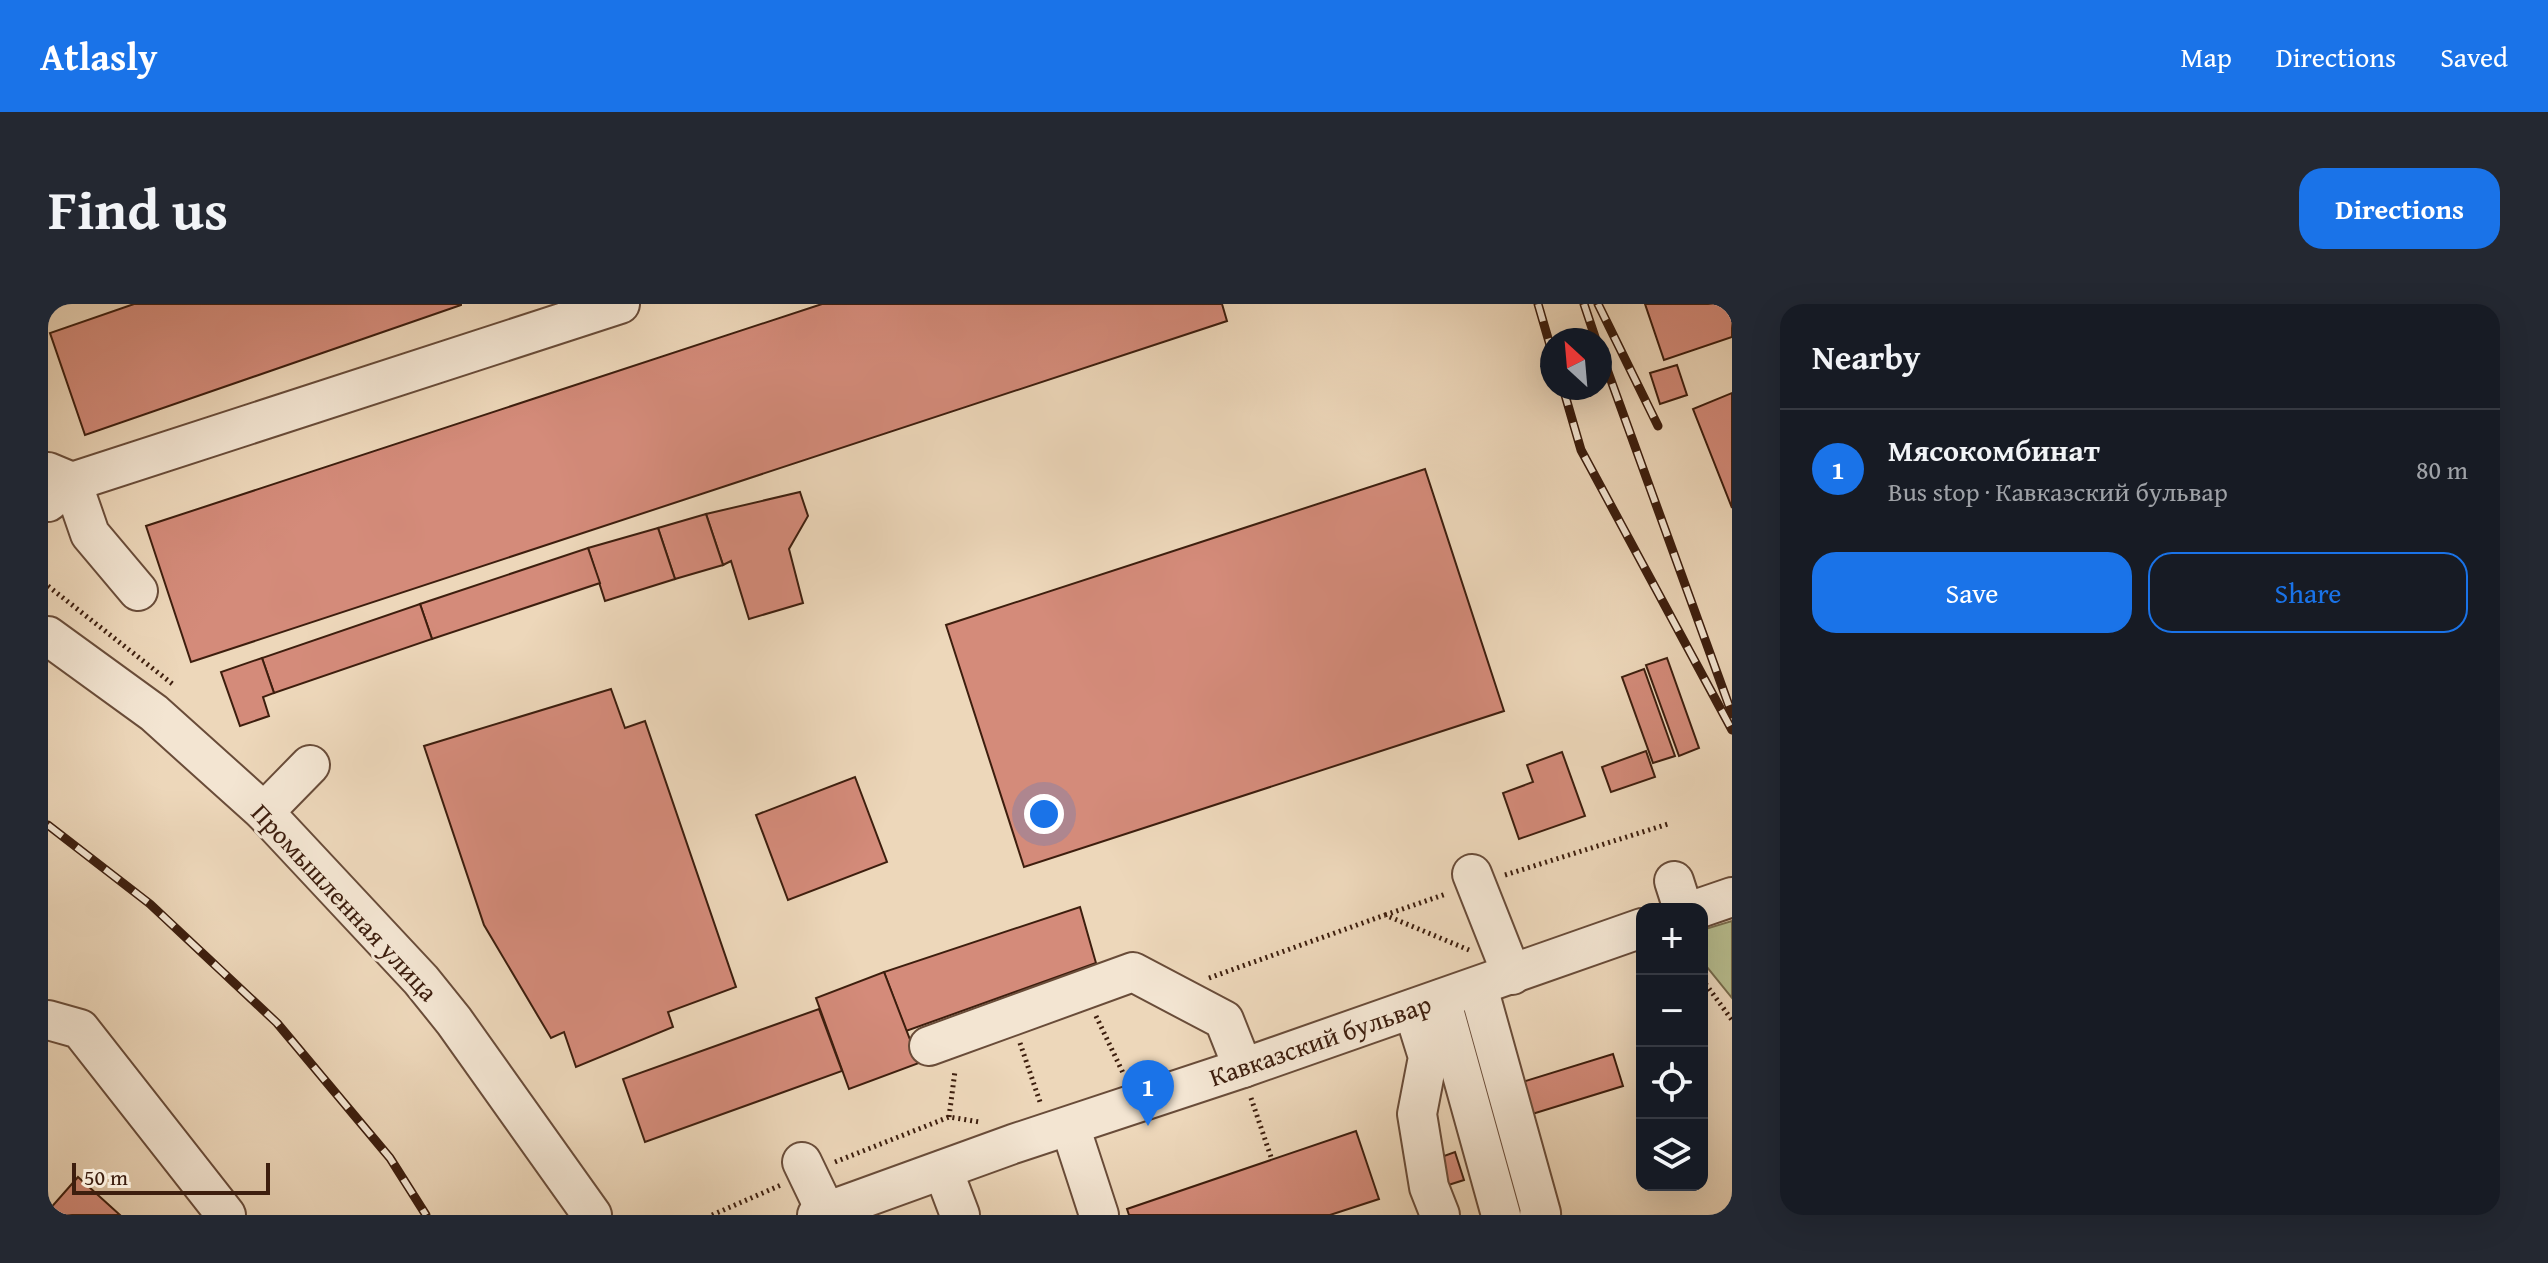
<!DOCTYPE html>
<html lang="en">
<head>
<meta charset="utf-8">
<style>
	:root { --surface:#171b24; --page:#242831; --text:#f1f3f6; --muted:#9ea1a6; --line:#363941; --accent:#1a73e8 }
	body { margin:0; font-family:"Gentium Book Plus",serif; background:var(--page); color:var(--text) }
	.controls { position:absolute; right:24px; bottom:24px; display:grid; overflow:hidden; border-radius:16px; box-shadow:0 8px 32px #0002 }
	.controls button { width:72px; height:72px; display:grid; place-items:center; padding:0; border:0; border-bottom:2px solid var(--line); background:var(--surface); color:var(--text); font:40px sans-serif }
	.compass { position:absolute; left:1492px; top:24px; width:72px; height:72px; border-radius:50%; background:var(--surface); box-shadow:0 8px 32px #0002; rotate:334deg }
	.scale { position:absolute; left:24px; bottom:20px; width:198px; box-sizing:border-box; padding-left:8px; border:4px solid #3d1e0e; border-top:0; font-size:22px; line-height:28px; white-space:nowrap; color:#3d1e0e; -webkit-text-stroke:6px #f3e5d2; paint-order:stroke }
	.you { position:absolute; left:996px; top:510px; width:28px; height:28px; margin:-20px; border:6px solid #fff; border-radius:50%; background:#1a73e8; box-shadow:0 0 0 12px #1a73e833 }
	.badge { display:grid; place-items:center; width:52px; height:52px; border-radius:50%; background:var(--accent); color:#fff; font-size:26px; font-weight:700 }
	.pin { position:absolute; translate:-50% -66px; filter:drop-shadow(0 2px 4px #0008) }
	.pin::after { content:''; position:absolute; top:42px; width:28px; height:24px; background:inherit; clip-path:polygon(0 0,100% 0,50% 100%) }
	.list { margin:0; padding:0; list-style:none }
	h2 { display:flex; justify-content:space-between; align-items:center; height:104px; margin:0; padding:0 32px; font-size:34px }
	h2 small { font-size:26px; font-weight:400; color:var(--muted) }
	.list li { display:grid; grid-template-columns:52px 1fr auto; gap:24px; align-items:center; box-sizing:border-box; height:120px; padding:0 32px; border-top:2px solid var(--line) }
	.list b { display:block; font-size:30px; white-space:nowrap }
	.list p { margin:0; font-size:26px; white-space:nowrap; color:var(--muted) }
	.list em { font-size:26px; font-style:normal; color:var(--muted) }
	.actions { display:flex; gap:16px; padding:24px 32px }
	.actions a { flex:1; padding:18px 0; border:2px solid var(--accent); border-radius:24px; text-align:center; font-size:28px; color:var(--accent) }
	.actions .main { background:var(--accent); color:#fff }
	.icon { flex:none; width:44px; height:44px; fill:none; stroke:currentColor; stroke-width:2; stroke-linecap:round; stroke-linejoin:round }
	.map { position:relative; flex:none; width:1684px; height:911px; overflow:hidden; border-radius:24px }
	header { display:flex; align-items:center; gap:48px; box-sizing:border-box; height:112px; padding:0 40px; background:var(--accent); color:#fff }
	header strong { font-size:38px }
	nav { display:flex; gap:44px; margin-inline-start:auto; font-size:28px }
	.intro { display:flex; align-items:center; justify-content:space-between; box-sizing:border-box; height:192px; padding:0 48px }
	h1 { margin:0; font-size:56px }
	.button { padding:20px 36px; border-radius:24px; background:var(--accent); color:#fff; font-size:28px; font-weight:700 }
	main { display:flex; gap:48px; padding:0 48px }
	aside { flex:1; background:var(--surface); border-radius:24px; box-shadow:0 8px 32px #0002 }
	.map>svg:first-child { display:block }
	.green { fill:#b9be8f; stroke:#7b6e4e; stroke-width:2 }
	.building { fill:#d48b7a; stroke:#3d1e0e; stroke-width:2 }
	.lines { fill:none; stroke-linecap:round; stroke-linejoin:round }
	.minor-casing { stroke:#694c39; stroke-width:42 }
	.path { stroke:#3d1e0e; stroke-width:5; stroke-dasharray:2 4; stroke-linecap:butt }
	.minor { stroke:#f3e5d2; stroke-width:38 }
	.rail-casing { stroke:#3d1e0e; stroke-width:9 }
	.rail { stroke:#f3e5d2; stroke-width:6; stroke-dasharray:18; stroke-linecap:butt }
	.labels { text-anchor:middle; dominant-baseline:central; stroke-width:6; stroke-linejoin:round; paint-order:stroke }
	.street-label { font-size:26px; fill:#3d1e0e; stroke:#f3e5d2 }
</style>
</head>
<body>
<header>
<strong>Atlasly</strong>
<nav><a>Map</a><a>Directions</a><a>Saved</a></nav>
</header>
<div class="intro"><h1>Find us</h1><a class="button">Directions</a></div>
<main>
<div class="map">
<svg width="1684" height="911" viewBox="0 0 1684 911">
	<rect width="100%" height="100%" fill="#edd7ba"/>
	<filter id="stains"><feTurbulence type="fractalNoise" baseFrequency=".0025" numOctaves="4"/><feColorMatrix values="0 0 0 0 .2 0 0 0 0 .09 0 0 0 0 .02 0 0 0 .5 -.17"/></filter>
	<radialGradient id="worn" r=".72"><stop offset=".6" stop-color="#630" stop-opacity="0"/><stop offset="1" stop-color="#630" stop-opacity=".3"/></radialGradient>
	<path class="green" d="M1684 617V694L1654 657V626Z"/>
	<g class="building">
		<path d="M86 0H413V1L37 131 2 29Z"/>
		<path d="M774 0H1174L1179 17 143 358 98 222Z"/>
		<path d="M1597 0H1684V33L1616 56Z"/>
		<path d="M1629 61 1639 91 1612 100 1602 69Z"/>
		<path d="M1684 89V204L1645 105Z"/>
		<path d="M1377 165 1456 407 976 563 898 321Z"/>
		<path d="M752 188 760 212 741 245 755 299 701 315 683 257 675 261 658 210Z"/>
		<path d="M658 210 675 261 627 275 610 224Z"/>
		<path d="M610 224 627 275 557 297 540 244Z"/>
		<path d="M540 244 552 279 384 335 372 300Z"/>
		<path d="M372 300 384 335 226 389 214 354Z"/>
		<path d="M214 354 226 389 215 393 221 412 192 422 173 368Z"/>
		<path d="M1619 354 1651 444 1631 452 1598 361Z"/>
		<path d="M1596 365 1627 452 1605 459 1574 373Z"/>
		<path d="M563 385 577 424 597 417 688 683 620 708 625 723 528 763 516 728 503 734 436 621 376 442Z"/>
		<path d="M1598 447 1607 473 1563 488 1554 463Z"/>
		<path d="M1514 448 1537 512 1471 535 1455 489 1485 478 1479 461Z"/>
		<path d="M807 473 839 558 740 596 708 511Z"/>
		<path d="M1032 603 1048 659 858 727 836 668Z"/>
		<path d="M836 668 871 759 801 785 768 694Z"/>
		<path d="M771 705 794 767 597 838 575 775Z"/>
		<path d="M1565 750 1575 782 1481 811 1471 779Z"/>
		<path d="M1308 827 1331 895 1282 911H1081L1079 905Z"/>
		<path d="M1407 848 1416 876 1391 884 1382 857Z"/>
		<path d="M30 873 72 911H0V907Z"/>
	</g>
	<g class="lines">
		<defs>
			<g id="minor">
				<path d="M0 168 24 178 572 0"/>
				<path d="M0 198 24 178 42 230 90 287"/>
				<path d="M0 332 106 409 216 508 373 676 406 717 544 911"/>
				<path d="M216 508 262 461"/>
				<path d="M1424 570 1464 671"/>
				<path d="M1626 577 1635 605"/>
				<path d="M1649 605 1684 593"/>
				<path d="M1430 683 1493 909 1491 911"/>
				<path d="M1393 695 1453 911"/>
				<path d="M1365 705 1380 753 1369 810 1381 883 1392 911"/>
				<path d="M0 716 32 725 178 911"/>
				<path d="M881 742 1085 668 1176 716 1195 764"/>
				<path d="M1022 822 1051 911"/>
				<path d="M754 858 778 908"/>
				<path d="M895 866 912 911"/>
				<path d="M769 911 965 840 1195 764 1594 624"/>
			</g>
		</defs>
		<use href="#minor" class="minor-casing"/>
		<g class="path">
			<path d="M0 282 127 382"/>
			<path d="M1457 571 1620 520"/>
			<path d="M1337 611 1398 590"/>
			<path d="M1161 674 1337 611 1421 646"/>
			<path d="M1654 675 1684 716"/>
			<path d="M1048 712 1076 771"/>
			<path d="M972 739 992 798"/>
			<path d="M1203 794 1224 856"/>
			<path d="M901 813 907 767"/>
			<path d="M787 858 901 813 932 818"/>
			<path d="M664 911 733 881"/>
		</g>
		<use href="#minor" class="minor"/>
		<defs>
			<g id="rail">
				<path d="M1490 0 1504 48"/>
				<path d="M1536 0 1548 36"/>
				<path d="M1550 0 1610 122"/>
				<path d="M1552 46 1684 410"/>
				<path d="M1515 84 1533 146 1684 426"/>
				<path d="M0 521 102 600 229 719 342 854 378 911"/>
			</g>
		</defs>
		<use href="#rail" class="rail-casing"/>
		<use href="#rail" class="rail"/>
	</g>
	<g class="labels">
		<g class="street-label">
			<text transform="translate(297 598) rotate(47)">Промышленная улица</text>
			<text transform="translate(1272 736) rotate(-19)">Кавказский бульвар</text>
		</g>
	</g>
	<rect width="100%" height="100%" filter="url(#stains)"/>
	<rect width="100%" height="100%" fill="url(#worn)"/>
</svg>
<div class="controls">
<button>+</button>
<button>−</button>
<button><svg class="icon" aria-label="locate" viewBox="0 0 24 24"><circle cx="12" cy="12" r="6"/><path d="M12 2v4M12 18v4M2 12h4M18 12h4"/></svg></button>
<button><svg class="icon" aria-label="layers" viewBox="0 0 24 24"><path d="M12 4l9 5-9 5-9-5zM3 14l9 5 9-5"/></svg></button>
</div>
<svg class="compass" viewBox="-18 -18 36 36"><path d="M0-13l5 13h-10z" fill="#e53935"/><path d="M0 13l5-13h-10z" fill="#9ea1a6"/></svg>
<div class="scale">50 m</div>
<div class="you"></div>
<div class="pin badge" style="left:1100px;top:822px">1</div>
</div>
<aside>
<h2>Nearby<small></small></h2>
<ul class="list">
<li><span class="badge">1</span><div><b>Мясокомбинат</b><p>Bus stop · Кавказский бульвар</p></div><em>80 m</em></li>
</ul>
<div class="actions"><a class="main">Save</a><a>Share</a></div>
</aside>
</main>
</body>
</html>
